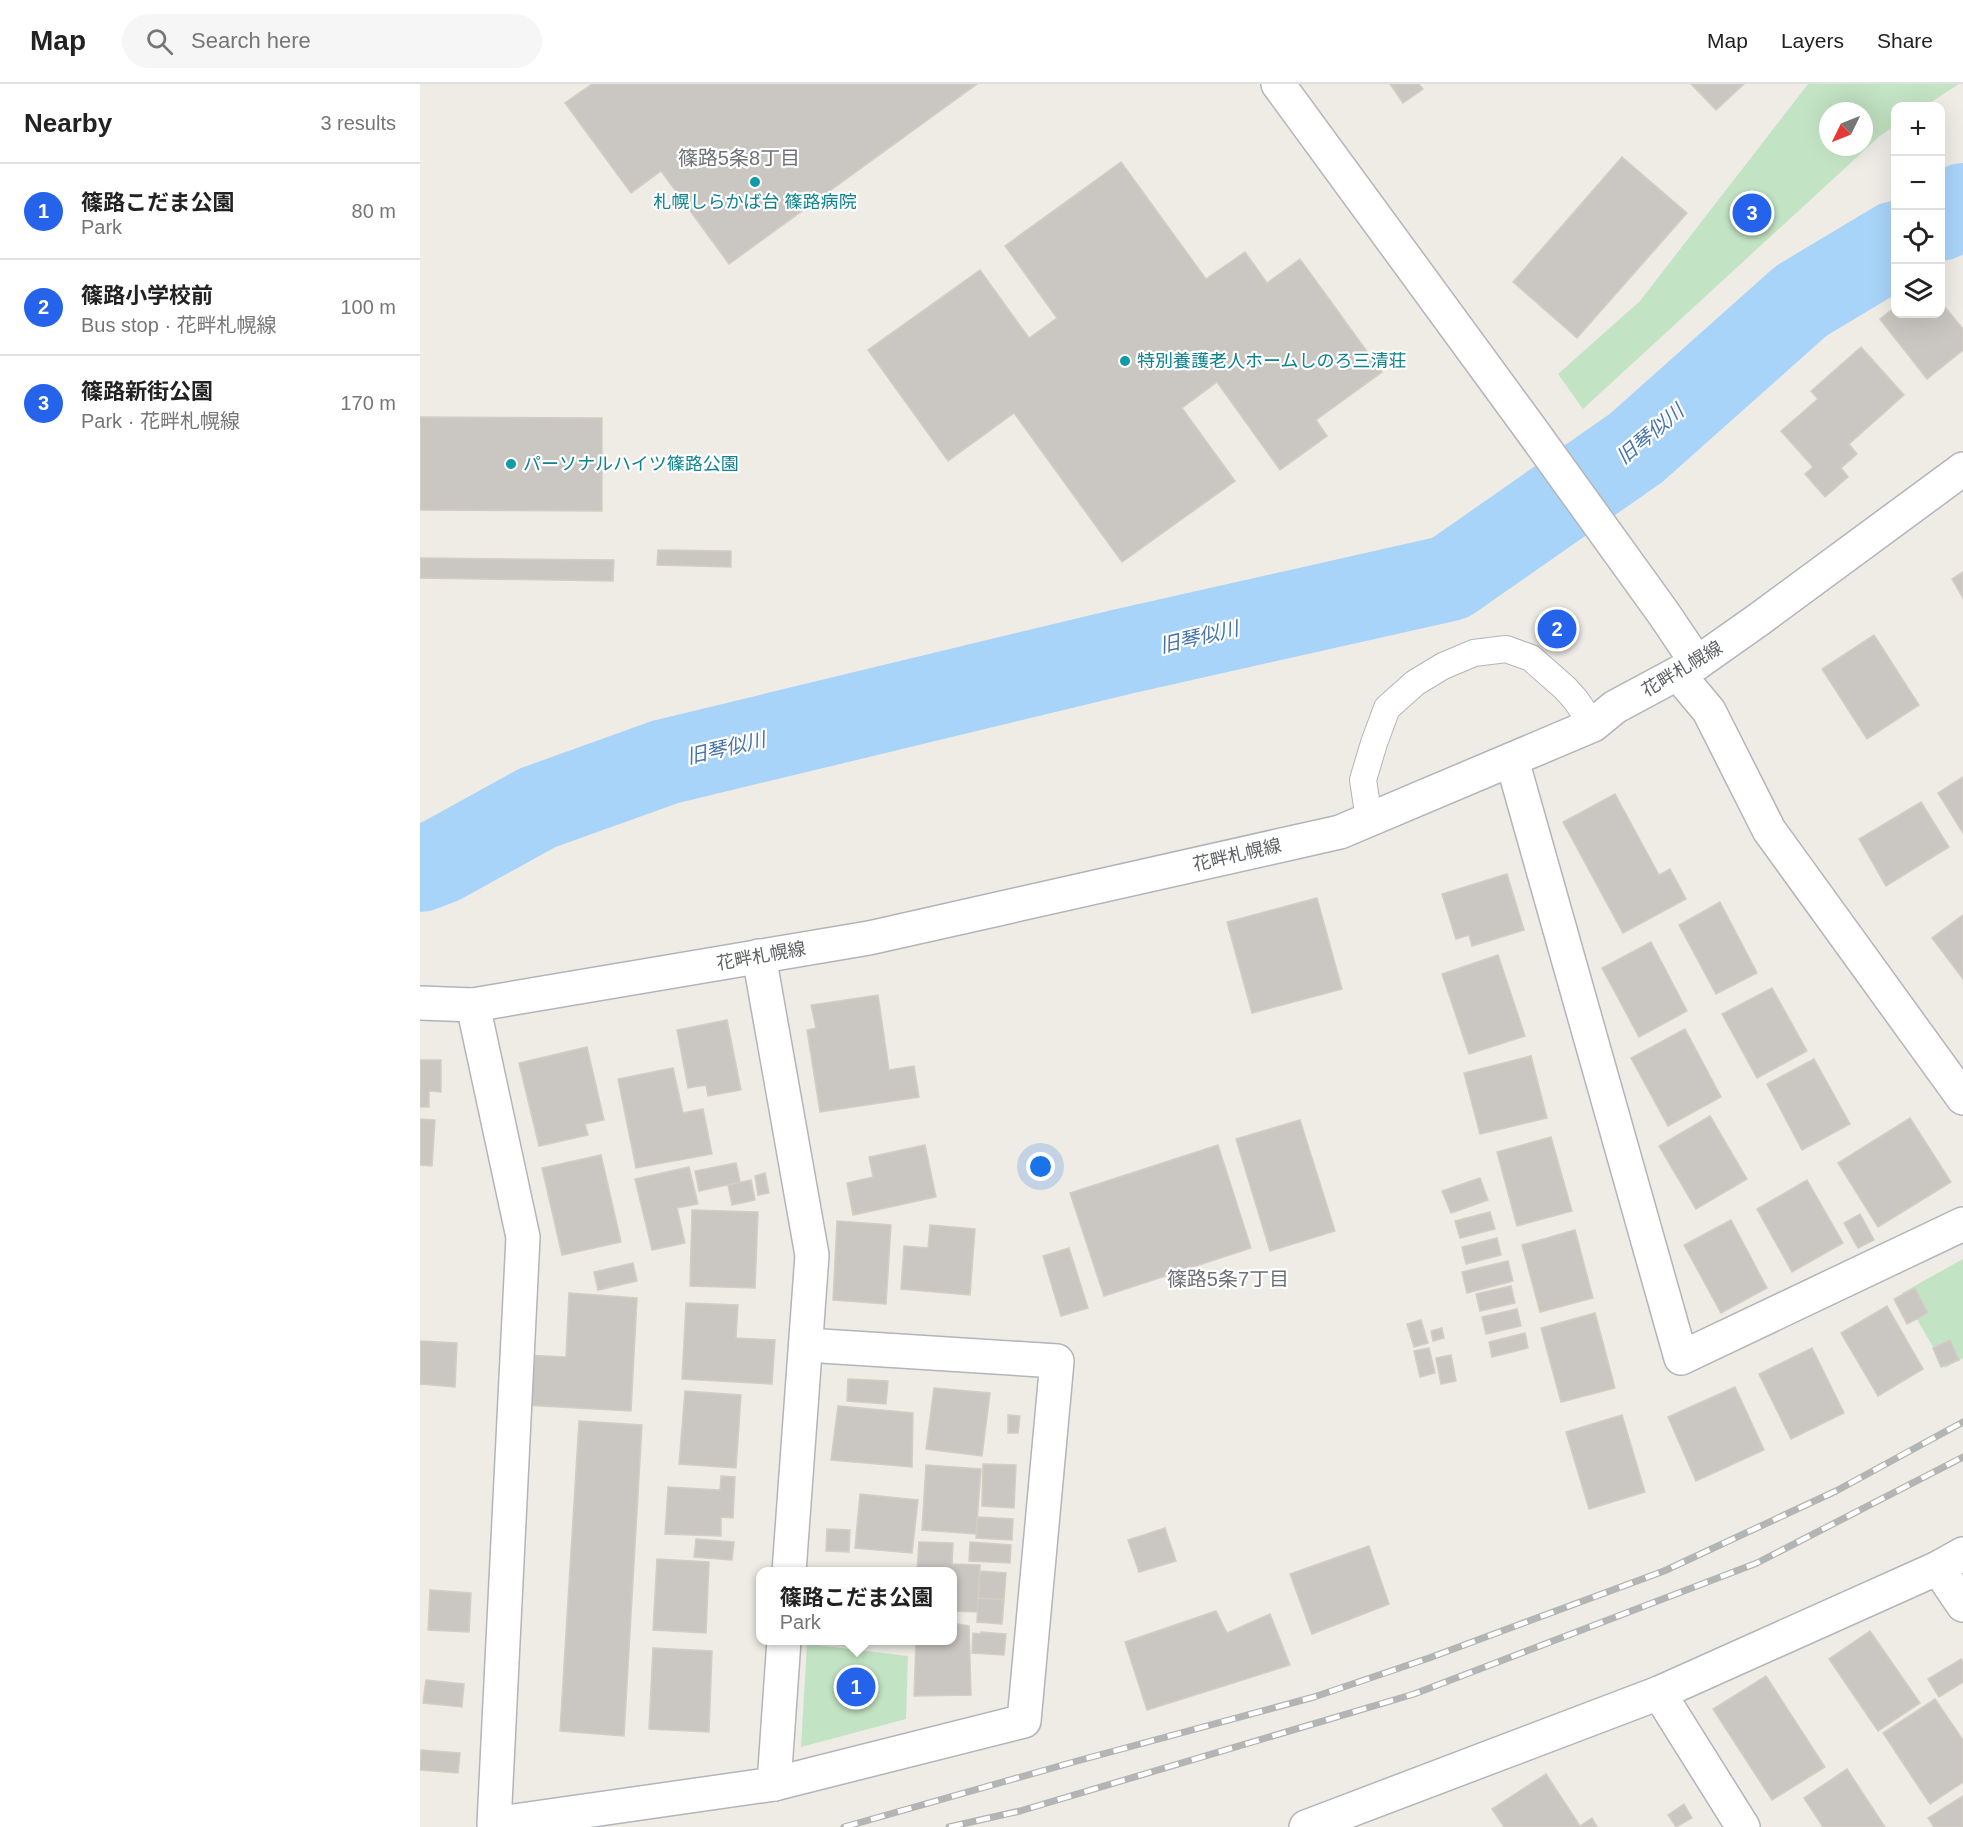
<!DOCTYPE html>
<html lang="en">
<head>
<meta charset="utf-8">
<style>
	:root { --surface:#fff; --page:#f6f6f6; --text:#222; --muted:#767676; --line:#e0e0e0; --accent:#2563eb }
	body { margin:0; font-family:Arial,"Noto Sans JP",sans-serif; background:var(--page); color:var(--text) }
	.controls { position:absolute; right:18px; top:18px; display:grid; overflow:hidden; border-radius:12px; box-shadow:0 6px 24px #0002 }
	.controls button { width:54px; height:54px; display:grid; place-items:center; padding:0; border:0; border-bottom:2px solid var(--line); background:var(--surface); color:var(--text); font:30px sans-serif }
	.compass { position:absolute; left:1399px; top:18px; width:54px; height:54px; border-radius:50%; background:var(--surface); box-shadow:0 6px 24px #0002; rotate:227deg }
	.you { position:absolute; left:621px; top:1083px; width:21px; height:21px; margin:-15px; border:4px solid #fff; border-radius:50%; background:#1a73e8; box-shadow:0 0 0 9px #1a73e833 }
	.badge { display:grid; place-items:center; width:39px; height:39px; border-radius:50%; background:var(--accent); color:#fff; font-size:20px; font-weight:700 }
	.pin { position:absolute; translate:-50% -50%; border:3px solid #fff; box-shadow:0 2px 6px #0006 }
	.popup { position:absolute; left:336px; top:1483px; width:201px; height:78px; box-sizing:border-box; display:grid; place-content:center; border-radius:12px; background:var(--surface); filter:drop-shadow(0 2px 4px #0005); font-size:20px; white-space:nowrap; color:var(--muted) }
	.popup b { font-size:22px; color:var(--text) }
	.popup::after { content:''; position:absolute; left:50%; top:100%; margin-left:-12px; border:12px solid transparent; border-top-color:var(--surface) }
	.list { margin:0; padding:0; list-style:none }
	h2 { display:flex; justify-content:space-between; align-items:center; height:78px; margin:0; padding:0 24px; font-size:26px }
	h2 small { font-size:20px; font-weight:400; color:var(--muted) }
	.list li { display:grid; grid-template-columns:39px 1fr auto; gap:18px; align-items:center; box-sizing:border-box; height:96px; padding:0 24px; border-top:2px solid var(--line) }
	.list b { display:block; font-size:22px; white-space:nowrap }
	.list p { margin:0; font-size:20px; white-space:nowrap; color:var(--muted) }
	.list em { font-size:20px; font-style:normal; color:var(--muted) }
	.icon { flex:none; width:33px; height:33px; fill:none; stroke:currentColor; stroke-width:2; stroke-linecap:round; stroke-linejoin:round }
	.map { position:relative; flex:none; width:1543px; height:1743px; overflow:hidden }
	header { display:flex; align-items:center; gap:36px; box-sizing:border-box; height:84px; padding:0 30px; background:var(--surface); border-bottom:2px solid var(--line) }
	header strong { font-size:28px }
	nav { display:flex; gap:33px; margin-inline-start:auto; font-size:21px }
	.search { width:420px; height:54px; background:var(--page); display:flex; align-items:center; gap:15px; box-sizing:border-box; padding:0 21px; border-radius:33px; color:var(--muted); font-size:22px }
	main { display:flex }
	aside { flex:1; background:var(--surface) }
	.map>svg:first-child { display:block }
	.green { fill:#c3e4c4; fill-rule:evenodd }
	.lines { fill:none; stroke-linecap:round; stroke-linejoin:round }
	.river { stroke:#a9d4fa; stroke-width:86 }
	.building { fill:#cac7c2; stroke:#d2cec3; stroke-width:1.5 }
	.service-casing { stroke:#b2b5b9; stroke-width:28 }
	.minor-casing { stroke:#b2b5b9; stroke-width:36 }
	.secondary-casing { stroke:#b1b4b9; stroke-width:36 }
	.service { stroke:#fff; stroke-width:26 }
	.minor { stroke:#fff; stroke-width:33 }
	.secondary { stroke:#fff; stroke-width:33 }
	.rail-casing { stroke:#b3b4b4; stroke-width:7 }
	.rail { stroke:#fff; stroke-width:4.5; stroke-dasharray:14; stroke-linecap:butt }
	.culture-dot { fill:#0f9aa8; stroke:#fff; stroke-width:2 }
	.labels { text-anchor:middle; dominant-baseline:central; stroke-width:4.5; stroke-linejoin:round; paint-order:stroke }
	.culture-label { font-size:18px; fill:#0d838f; stroke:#fff; text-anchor:start }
	.street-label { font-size:18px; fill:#5d6064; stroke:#fff }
	.neighbourhood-label { font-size:20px; fill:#6e7276; stroke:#fff }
	.water-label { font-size:20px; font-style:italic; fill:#4774ab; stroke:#fff }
</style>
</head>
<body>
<header>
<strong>Map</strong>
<div class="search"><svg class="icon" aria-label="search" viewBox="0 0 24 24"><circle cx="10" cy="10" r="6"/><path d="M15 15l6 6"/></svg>Search here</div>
<nav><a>Map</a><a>Layers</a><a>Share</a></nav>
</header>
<main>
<aside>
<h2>Nearby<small>3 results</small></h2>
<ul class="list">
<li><span class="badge">1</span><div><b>篠路こだま公園</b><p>Park</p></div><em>80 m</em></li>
<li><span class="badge">2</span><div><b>篠路小学校前</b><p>Bus stop · 花畔札幌線</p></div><em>100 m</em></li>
<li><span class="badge">3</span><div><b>篠路新街公園</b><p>Park · 花畔札幌線</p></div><em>170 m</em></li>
</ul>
</aside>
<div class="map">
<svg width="1543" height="1743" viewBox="0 0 1543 1743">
	<rect width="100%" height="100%" fill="#eeece5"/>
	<g class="green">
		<path d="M1388 0H1539L1505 22H1476L1475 42 1461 51 1163 325 1138 290 1220 217ZM1408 27H1444V63H1408Z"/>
		<path d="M1543 1175V1274L1525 1284 1482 1209Z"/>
		<path d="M387 1560 488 1572 486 1635 381 1663Z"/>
	</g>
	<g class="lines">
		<g class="river">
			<path d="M1520 134 1543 122"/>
			<path d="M0 785 21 777 117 724 245 678 701 568 1030 494 1216 364 1381 217 1476 160"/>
		</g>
	</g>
	<g class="building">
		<path d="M172 0H557L309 180 241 87 211 109 145 19Z"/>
		<path d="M970 0H999L1003 5 983 19Z"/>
		<path d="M1271 0H1324L1296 26Z"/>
		<path d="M1202 73 1267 129 1157 254 1093 198Z"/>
		<path d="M701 78 786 195 825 168 847 199 880 175 962 288 896 336 907 352 860 386 797 298 762 324 815 397 702 478 594 329 528 377 448 266 560 186 609 254 637 234 585 162Z"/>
		<path d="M1520 217 1543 245V266L1507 295 1460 235 1476 222V230H1520Z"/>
		<path d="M1441 263 1484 311 1429 360 1437 370 1421 384 1428 393 1405 413 1385 390 1393 383 1361 347 1398 315 1391 307Z"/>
		<path d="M0 333 182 334V427L0 426Z"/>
		<path d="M238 466 311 467V483L237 481Z"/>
		<path d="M0 474 194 476 193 497 0 494Z"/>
		<path d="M1543 488V514L1532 495Z"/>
		<path d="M1454 551 1499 621 1447 655 1402 585Z"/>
		<path d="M1543 693V749L1518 709Z"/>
		<path d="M1195 710 1239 791 1250 785 1266 815 1203 849 1143 738Z"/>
		<path d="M1501 718 1529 763 1466 802 1439 755Z"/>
		<path d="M1087 790 1104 846 1052 862 1049 851 1036 855 1022 810Z"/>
		<path d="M897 814 922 905 832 929 807 838Z"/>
		<path d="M1300 818 1337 889 1296 910 1259 841Z"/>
		<path d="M1543 831V895L1512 854Z"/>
		<path d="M1231 858 1267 927 1219 953 1182 884Z"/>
		<path d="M1078 871 1105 952 1049 970 1022 890Z"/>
		<path d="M1352 904 1387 967 1337 994 1302 930Z"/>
		<path d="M458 911 469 986 494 982 499 1013 400 1028 387 946 396 944 391 921Z"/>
		<path d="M307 936 321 1006 288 1012 286 1001 268 1004 257 946Z"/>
		<path d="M1265 945 1301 1013 1248 1042 1211 974Z"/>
		<path d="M167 963 184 1036 165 1040 168 1051 119 1062 99 979Z"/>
		<path d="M1111 972 1127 1034 1060 1050 1044 989Z"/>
		<path d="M1394 975 1430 1040 1382 1066 1347 1000Z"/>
		<path d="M0 976H21V1008L9 1007V1023H0Z"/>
		<path d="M253 984 263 1029 283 1025 292 1070 216 1084 198 995Z"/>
		<path d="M1290 1032 1327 1095 1276 1125 1239 1062Z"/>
		<path d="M1490 1034 1531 1098 1458 1143 1418 1079Z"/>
		<path d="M0 1035 15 1036 12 1082 0 1081Z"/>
		<path d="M880 1036 915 1147 850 1167 816 1055Z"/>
		<path d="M1131 1053 1152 1127 1097 1142 1077 1068Z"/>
		<path d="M505 1061 516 1113 433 1131 427 1099 453 1093 449 1073Z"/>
		<path d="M798 1061 831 1164 684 1212 650 1109Z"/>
		<path d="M181 1071 201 1158 142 1171 122 1084Z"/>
		<path d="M316 1079 320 1098 279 1107 275 1087Z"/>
		<path d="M269 1083 278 1120 257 1124 265 1159 232 1166 215 1095Z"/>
		<path d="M345 1089 349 1109 338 1111 335 1092Z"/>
		<path d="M1060 1094 1068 1116 1031 1129 1022 1107Z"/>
		<path d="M331 1096 335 1116 312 1121 308 1101Z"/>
		<path d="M1387 1096 1423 1159 1372 1188 1337 1125Z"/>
		<path d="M272 1126 338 1128 335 1204 270 1202Z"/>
		<path d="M1070 1128 1075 1145 1040 1154 1035 1137Z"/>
		<path d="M1440 1130 1454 1156 1438 1164 1424 1139Z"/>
		<path d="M1311 1136 1347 1204 1301 1229 1264 1161Z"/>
		<path d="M417 1137 471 1141 466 1220 413 1216Z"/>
		<path d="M510 1141 555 1145 550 1211 481 1205 484 1162 508 1164Z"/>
		<path d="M1155 1146 1173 1214 1120 1228 1102 1161Z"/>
		<path d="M1077 1154 1081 1171 1046 1180 1042 1163Z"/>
		<path d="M649 1164 668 1224 641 1232 623 1172Z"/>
		<path d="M1088 1177 1093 1197 1047 1209 1042 1188Z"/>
		<path d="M213 1179 217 1197 178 1206 174 1188Z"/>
		<path d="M1091 1202 1095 1219 1060 1227 1056 1210Z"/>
		<path d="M1495 1204 1508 1229 1487 1240 1474 1215Z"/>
		<path d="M149 1209 217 1214 211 1327 103 1321 106 1271 146 1273Z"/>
		<path d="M266 1219 318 1221 316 1254 355 1256 352 1300 262 1295Z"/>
		<path d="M1467 1222 1503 1285 1458 1312 1421 1249Z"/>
		<path d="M1097 1225 1101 1242 1066 1250 1062 1233Z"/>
		<path d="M1175 1229 1195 1304 1141 1318 1121 1244Z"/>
		<path d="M1001 1236 1008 1259 994 1263 987 1240Z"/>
		<path d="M1022 1244 1024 1254 1013 1257 1011 1247Z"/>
		<path d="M1105 1249 1108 1264 1072 1273 1069 1258Z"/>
		<path d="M1530 1256 1539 1276 1521 1283 1513 1264Z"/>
		<path d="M0 1257 37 1259 35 1303 0 1300Z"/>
		<path d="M1009 1264 1015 1289 1000 1293 994 1267Z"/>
		<path d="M1392 1264 1424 1329 1371 1355 1339 1290Z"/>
		<path d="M1031 1271 1036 1297 1021 1300 1016 1274Z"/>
		<path d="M428 1295 468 1297 466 1320 427 1317Z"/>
		<path d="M1315 1303 1344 1366 1276 1397 1248 1333Z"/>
		<path d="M514 1304 570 1309 562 1372 506 1365Z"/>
		<path d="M265 1307 321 1311 316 1384 259 1380Z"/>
		<path d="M418 1322 493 1329 492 1383 411 1376Z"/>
		<path d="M588 1331 600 1332 598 1349H588Z"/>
		<path d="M1202 1331 1225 1408 1169 1425 1146 1348Z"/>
		<path d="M159 1337 222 1341 204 1652 140 1647Z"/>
		<path d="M563 1380 596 1381 594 1424 562 1422Z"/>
		<path d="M506 1381 561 1385 556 1450 502 1446Z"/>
		<path d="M301 1392 315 1393 313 1434 301 1433V1452L245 1450 248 1403 300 1406Z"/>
		<path d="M440 1410 498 1416 492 1469 435 1464Z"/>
		<path d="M558 1433 593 1435 592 1456 556 1454Z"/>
		<path d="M745 1444 756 1477 719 1488 708 1456Z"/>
		<path d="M407 1445 430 1446 429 1468 406 1467Z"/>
		<path d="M276 1455 314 1458 312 1476 274 1473Z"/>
		<path d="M499 1458 533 1459 532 1480 560 1481 558 1528 532 1527V1488H497Z"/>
		<path d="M550 1458 591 1461 590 1479 549 1477Z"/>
		<path d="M949 1462 969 1520 892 1550 870 1490Z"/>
		<path d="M237 1475 289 1478 286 1549 233 1546Z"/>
		<path d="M560 1487 586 1489 584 1516 558 1514Z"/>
		<path d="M10 1506 51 1509 49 1548 8 1546Z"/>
		<path d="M558 1514 584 1516 582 1540 557 1538Z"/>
		<path d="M796 1527 807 1549 850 1530 870 1581 727 1626 705 1558Z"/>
		<path d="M532 1539 549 1542 551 1611 494 1612 496 1556H532Z"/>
		<path d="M1450 1547 1500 1619 1458 1647 1409 1575Z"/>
		<path d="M561 1548 586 1550 584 1571 552 1569 553 1549 560 1550Z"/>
		<path d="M424 1556H466V1560Z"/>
		<path d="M233 1564 292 1567 289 1648 229 1645Z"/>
		<path d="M1541 1575 1543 1579V1598L1519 1613 1508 1595Z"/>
		<path d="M1346 1592 1405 1683 1352 1716 1293 1625Z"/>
		<path d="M6 1596 44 1600 42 1623 3 1619Z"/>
		<path d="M1515 1615 1543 1656V1698L1510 1720 1463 1649Z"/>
		<path d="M1 1666 40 1669 38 1689 0 1686Z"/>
		<path d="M1427 1685 1465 1743H1403L1384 1714Z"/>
		<path d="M1126 1690 1160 1742 1172 1734 1177 1743H1084L1072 1725Z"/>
		<path d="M1543 1712V1743H1514L1508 1734Z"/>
		<path d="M1264 1720 1272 1734 1256 1743 1248 1731Z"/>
	</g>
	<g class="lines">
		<defs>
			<path id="service" d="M949 735 943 696 954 659 967 624 995 599 1023 582 1054 569 1086 565 1111 574 1145 604 1155 615 1173 641"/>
			<g id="minor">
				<path d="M858 0 1107 340 1244 530 1277 579"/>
				<path d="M1258 590 1289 627 1349 746 1543 1014"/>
				<path d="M1092 676 1261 1274 1543 1140"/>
				<path d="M339 872 392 1171 369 1488"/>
				<path d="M53 921 103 1153 74 1740 354 1700 604 1637 637 1277 386 1261"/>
				<path d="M1518 1484 1543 1521"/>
				<path d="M1239 1609 1323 1743"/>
				<path d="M354 1700 364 1556"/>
				<path d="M886 1743 1239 1609 1518 1484 1543 1470"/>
			</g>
			<path id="secondary" d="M0 919 53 921 449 854 920 748 1173 641 1195 623 1277 579 1338 536 1543 385"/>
		</defs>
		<use href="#service" class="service-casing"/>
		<use href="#minor" class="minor-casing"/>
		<use href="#secondary" class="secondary-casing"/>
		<use href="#service" class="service"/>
		<use href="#minor" class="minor"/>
		<use href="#secondary" class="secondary"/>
		<defs>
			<g id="rail">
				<path d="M424 1743 657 1677 894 1613 1009 1574 1244 1487 1416 1407 1543 1338"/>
				<path d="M529 1743 600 1727 994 1610 1337 1479 1543 1373"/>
			</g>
		</defs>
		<use href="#rail" class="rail-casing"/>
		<use href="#rail" class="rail"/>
	</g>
	<g class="culture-dot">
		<circle cx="335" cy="98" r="6"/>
		<circle cx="705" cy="277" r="6"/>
		<circle cx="91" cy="380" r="6"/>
	</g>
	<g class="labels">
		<g class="culture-label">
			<text x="335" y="118" text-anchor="middle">札幌しらかば台 篠路病院</text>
			<text x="717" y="277">特別養護老人ホームしのろ三清荘</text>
			<text x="103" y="380">パーソナルハイツ篠路公園</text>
		</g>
		<g class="street-label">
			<text transform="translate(1262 585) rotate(-31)">花畔札幌線</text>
			<text transform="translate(817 771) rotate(-13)">花畔札幌線</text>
			<text transform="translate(341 872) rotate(-10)">花畔札幌線</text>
		</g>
		<g class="neighbourhood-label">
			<text x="319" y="74">篠路5条8丁目</text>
			<text x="808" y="1195">篠路5条7丁目</text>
		</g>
		<g class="water-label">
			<text transform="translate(1230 350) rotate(-40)">旧琴似川</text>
			<text transform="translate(779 553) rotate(-13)">旧琴似川</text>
			<text transform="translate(306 664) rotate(-13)">旧琴似川</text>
		</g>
	</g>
</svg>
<div class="controls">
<button>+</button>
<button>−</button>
<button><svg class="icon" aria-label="locate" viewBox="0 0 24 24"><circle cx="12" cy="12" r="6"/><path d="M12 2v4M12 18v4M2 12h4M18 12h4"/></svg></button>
<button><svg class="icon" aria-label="layers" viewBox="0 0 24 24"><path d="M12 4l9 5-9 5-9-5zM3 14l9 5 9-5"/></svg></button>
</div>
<svg class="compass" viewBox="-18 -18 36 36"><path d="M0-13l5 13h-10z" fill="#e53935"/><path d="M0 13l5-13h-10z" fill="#767676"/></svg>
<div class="you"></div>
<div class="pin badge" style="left:436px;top:1603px">1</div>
<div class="popup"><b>篠路こだま公園</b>Park</div>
<div class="pin badge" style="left:1137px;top:545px">2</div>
<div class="pin badge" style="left:1332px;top:129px">3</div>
</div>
</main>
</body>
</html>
